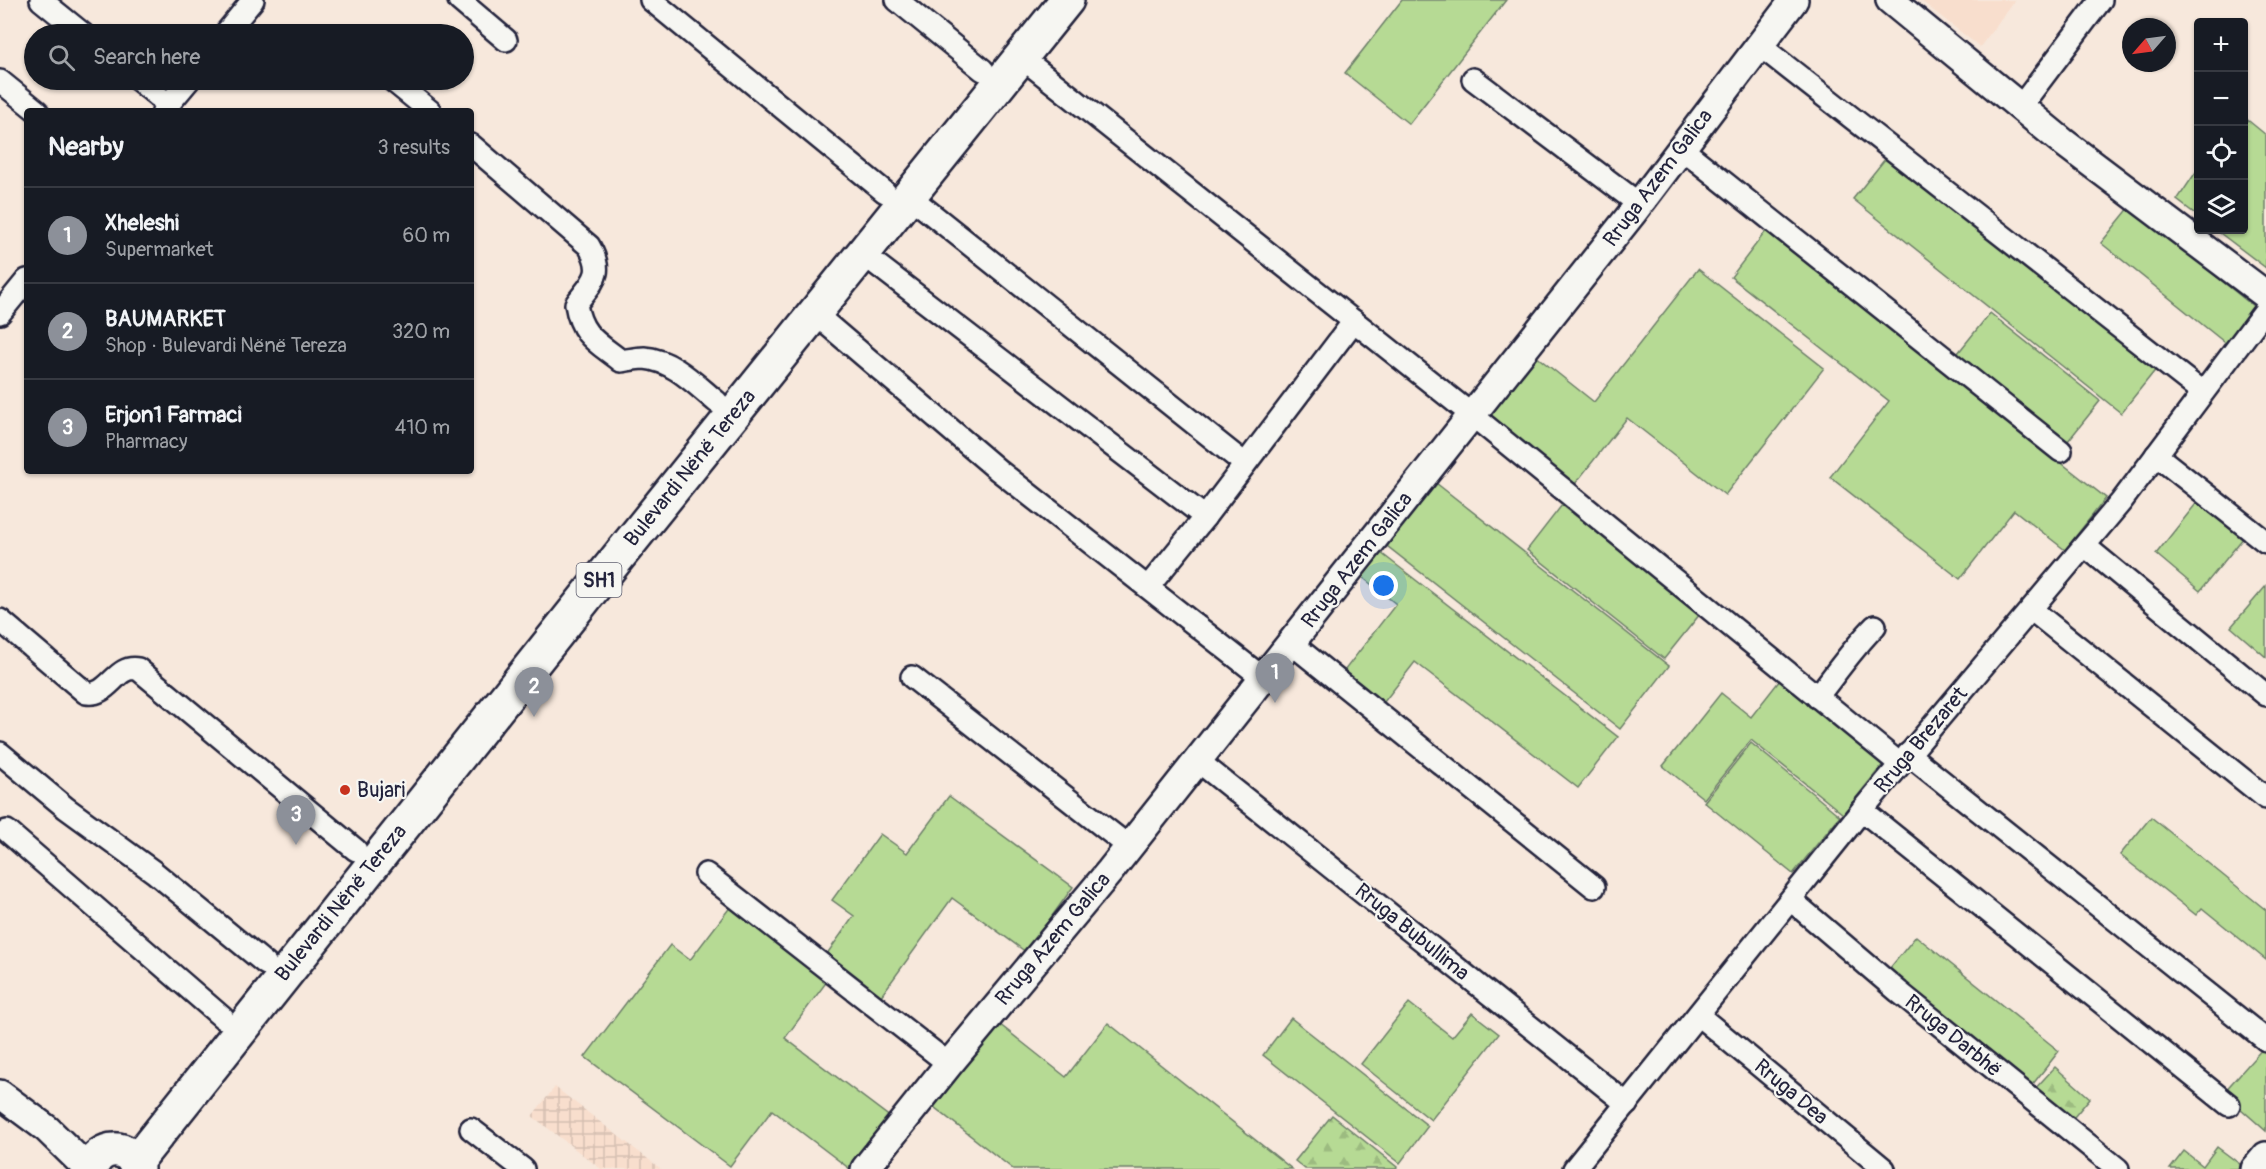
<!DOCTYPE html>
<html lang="en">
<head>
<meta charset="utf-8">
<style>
	:root { --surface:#171b24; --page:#20242c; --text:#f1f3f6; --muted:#9ea1a6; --line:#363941; --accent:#8c9099 }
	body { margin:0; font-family:Pangolin,sans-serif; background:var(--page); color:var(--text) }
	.controls { position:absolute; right:18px; top:18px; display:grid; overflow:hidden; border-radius:6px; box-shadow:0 2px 4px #0004 }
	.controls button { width:54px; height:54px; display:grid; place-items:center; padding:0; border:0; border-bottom:2px solid var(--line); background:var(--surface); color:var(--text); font:30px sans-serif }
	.compass { position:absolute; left:2122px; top:18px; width:54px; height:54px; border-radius:50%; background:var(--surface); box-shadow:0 2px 4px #0004; rotate:242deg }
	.you { position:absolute; left:1384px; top:586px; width:21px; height:21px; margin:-15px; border:4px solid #fff; border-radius:50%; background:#1a73e8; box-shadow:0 0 0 9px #1a73e833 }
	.badge { display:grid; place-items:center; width:39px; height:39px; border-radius:50%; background:var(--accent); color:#fff; font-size:20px; font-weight:700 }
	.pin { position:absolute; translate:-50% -50px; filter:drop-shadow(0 2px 3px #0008) }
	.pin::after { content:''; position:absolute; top:32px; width:21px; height:18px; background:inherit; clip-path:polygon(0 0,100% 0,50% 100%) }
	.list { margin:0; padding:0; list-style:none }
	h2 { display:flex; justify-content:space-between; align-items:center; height:78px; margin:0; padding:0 24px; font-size:26px }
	h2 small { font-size:20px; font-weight:400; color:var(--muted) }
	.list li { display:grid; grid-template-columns:39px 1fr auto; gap:18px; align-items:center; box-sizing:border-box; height:96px; padding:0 24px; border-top:2px solid var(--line) }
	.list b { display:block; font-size:22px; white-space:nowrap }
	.list p { margin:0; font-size:20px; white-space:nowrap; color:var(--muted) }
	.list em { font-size:20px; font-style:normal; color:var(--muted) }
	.icon { flex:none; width:33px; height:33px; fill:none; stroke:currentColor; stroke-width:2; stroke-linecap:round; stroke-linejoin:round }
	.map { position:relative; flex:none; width:2266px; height:1169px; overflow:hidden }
	.search { position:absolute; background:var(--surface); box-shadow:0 2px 4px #0004; left:24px; top:24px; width:450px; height:66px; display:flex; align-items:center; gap:15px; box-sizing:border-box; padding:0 21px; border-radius:33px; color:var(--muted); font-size:22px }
	.panel { position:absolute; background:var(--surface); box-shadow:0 2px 4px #0004; left:24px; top:108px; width:450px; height:366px; border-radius:6px }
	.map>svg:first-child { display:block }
	.built { fill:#f8decd }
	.industrial { fill:url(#industrial-grid) }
	.grass { fill:#b6da94; stroke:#6c7e68; stroke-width:1.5 }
	.forest { fill:url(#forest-firs); stroke:#6c7e68; stroke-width:1.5 }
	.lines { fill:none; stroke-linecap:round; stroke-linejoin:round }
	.minor-casing { stroke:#22223b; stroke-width:26 }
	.tertiary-casing { stroke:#22223b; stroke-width:32 }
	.primary-casing { stroke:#22223b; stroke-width:38 }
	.minor { stroke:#f6f6f2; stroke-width:21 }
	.tertiary { stroke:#f6f6f2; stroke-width:27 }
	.primary { stroke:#f6f6f2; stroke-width:33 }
	.poi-dot { fill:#c8321e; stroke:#f6f6f2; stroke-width:2 }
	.labels { text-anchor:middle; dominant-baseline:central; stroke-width:4.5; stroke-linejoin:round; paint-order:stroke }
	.shield { fill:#f6f6f2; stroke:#626272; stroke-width:1.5 }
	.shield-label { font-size:20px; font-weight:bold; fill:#22223b }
	.street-label { font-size:21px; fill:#22223b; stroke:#f6f6f2 }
	.poi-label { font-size:21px; fill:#22223b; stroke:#f6f6f2; text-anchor:start }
</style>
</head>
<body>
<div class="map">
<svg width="2266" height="1169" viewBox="0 0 2266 1169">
	<defs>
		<pattern id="industrial-grid" width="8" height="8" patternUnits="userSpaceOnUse" patternTransform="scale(1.5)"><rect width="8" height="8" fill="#f8decd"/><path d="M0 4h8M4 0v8" fill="none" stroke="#d4beb1"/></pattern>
		<pattern id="forest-firs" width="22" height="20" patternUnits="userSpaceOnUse" patternTransform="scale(1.5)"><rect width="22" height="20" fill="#b6da94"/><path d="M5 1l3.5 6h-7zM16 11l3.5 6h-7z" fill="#9cbb80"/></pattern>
	</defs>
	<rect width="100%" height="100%" fill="#f7e8dc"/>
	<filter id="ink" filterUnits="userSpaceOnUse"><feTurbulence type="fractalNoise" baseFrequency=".0167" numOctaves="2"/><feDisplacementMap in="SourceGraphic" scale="12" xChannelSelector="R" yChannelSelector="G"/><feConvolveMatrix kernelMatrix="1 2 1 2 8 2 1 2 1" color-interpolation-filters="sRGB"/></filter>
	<g filter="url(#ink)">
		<path class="built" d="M1920 0H2015L1980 47Z"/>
		<path class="industrial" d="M555 1087 661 1169H601L532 1116Z"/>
		<g class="grass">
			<path d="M1402 0H1506L1409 124 1345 73Z"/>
			<path d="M2244 117 2266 135V268L2216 230H2244Z"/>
			<path d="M1889 154 2157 368 2121 413 1853 199Z"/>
			<path d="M2198 169V216L2177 200Z"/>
			<path d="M2130 207 2258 310 2229 346 2101 243Z"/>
			<path d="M1766 231 2106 498 2065 550 2014 510 1960 579 1830 477 1889 401 1731 277Z"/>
			<path d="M1698 269 1824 368 1725 495 1627 418 1571 489 1480 417 1531 352 1594 402Z"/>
			<path d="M1990 313 2100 401 2064 446 1954 358Z"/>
			<path d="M1436 483 1669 666 1620 729 1387 546Z"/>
			<path d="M2199 500 2244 537 2200 591 2156 554Z"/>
			<path d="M1562 505 1700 614 1664 659 1527 550Z"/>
			<path d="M1381 553 1618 737 1578 788 1415 662 1384 702 1344 671 1396 604 1362 577Z"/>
			<path d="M2266 586V657L2231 627Z"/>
			<path d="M1780 680 1884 763 1843 814 1751 740 1704 799 1663 766 1721 693 1751 717Z"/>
			<path d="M1751 743 1840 816 1793 874 1704 802Z"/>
			<path d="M949 796 1073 887 1026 952 952 898 881 996 826 955 854 916 832 900 880 834 907 853Z"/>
			<path d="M2151 817 2266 910V960L2202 908 2196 915 2120 855Z"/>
			<path d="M731 906 828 980 785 1038 891 1118 853 1169H850L772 1110 730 1166 585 1057 670 945 690 960Z"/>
			<path d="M1916 936 2059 1051 2029 1089 1886 973Z"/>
			<path d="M1409 1003 1452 1037 1472 1013 1499 1034 1431 1120 1361 1064Z"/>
			<path d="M1291 1018 1428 1126 1400 1163 1263 1055Z"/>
			<path d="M1108 1023 1292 1169H1013L934 1107 999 1024 1066 1077Z"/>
			<path d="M2264 1047 2266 1049V1131L2223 1093Z"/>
			<path d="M2217 1147 2241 1165 2238 1169H2170L2184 1151 2203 1166Z"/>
		</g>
		<g class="forest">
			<path d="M2055 1067 2090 1098 2069 1123 2033 1091Z"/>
			<path d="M1332 1115 1397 1167 1396 1169H1305L1295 1161Z"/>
		</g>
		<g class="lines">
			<defs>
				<g id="minor">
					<path d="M41 0 83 34"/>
					<path d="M459 0 506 40"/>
					<path d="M651 0 885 192"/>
					<path d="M897 0 983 70"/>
					<path d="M225 34 253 0"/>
					<path d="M1759 45 2202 392"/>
					<path d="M1021 57 1472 415 1900 764"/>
					<path d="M1473 79 1639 204"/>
					<path d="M138 80 169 105"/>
					<path d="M392 80 430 111"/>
					<path d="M0 81 37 111"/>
					<path d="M2021 106 2101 0"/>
					<path d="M163 111 189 80"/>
					<path d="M471 145 589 246C605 274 593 281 576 304 581 336 597 342 621 361 628 360 637 358 644 358 673 360 696 385 717 402"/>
					<path d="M1681 148 2061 451"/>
					<path d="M909 196 1245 464"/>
					<path d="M863 254 1205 517"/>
					<path d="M0 313 27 280"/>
					<path d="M814 313 998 470 1263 678"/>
					<path d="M2156 455 2266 542"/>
					<path d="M2085 546 2266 695"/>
					<path d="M1148 587 1205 517 1354 321"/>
					<path d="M2032 610 2266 798"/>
					<path d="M0 620 86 693C109 697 116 664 138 669L356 850"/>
					<path d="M1291 643 1594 887"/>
					<path d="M912 677 1128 846"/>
					<path d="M1817 697C1836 673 1853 648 1875 626"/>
					<path d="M0 753 66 808 154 872 266 964"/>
					<path d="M1908 754 2266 1040"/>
					<path d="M1198 761 1627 1104"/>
					<path d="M1862 810 2229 1105"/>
					<path d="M7 831 223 1018"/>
					<path d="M706 874 949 1064"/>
					<path d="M1791 900 1899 992 2118 1169"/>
					<path d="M1698 1015 1884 1169"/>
					<path d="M471 1129 523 1169"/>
					<path d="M1574 1169 1862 810 2121 502 2266 309"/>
				</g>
				<g id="tertiary">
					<path d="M1890 0 2063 142 2266 295"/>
					<path d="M0 1094 47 1129 88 1169"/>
					<path d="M865 1169 949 1064 1110 871 1263 678 1634 211 1794 0"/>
					<path d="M2255 1169 2266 1156"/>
				</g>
				<g id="primary">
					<path d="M135 1163 586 597 1067 0"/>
					<path d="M91 1169C98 1144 131 1143 137 1169"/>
				</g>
			</defs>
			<use href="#minor" class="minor-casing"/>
			<use href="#tertiary" class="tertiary-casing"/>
			<use href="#primary" class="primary-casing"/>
			<use href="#minor" class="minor"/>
			<use href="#tertiary" class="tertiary"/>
			<use href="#primary" class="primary"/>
		</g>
	</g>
	<circle class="poi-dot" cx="345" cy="790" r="6"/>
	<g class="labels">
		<rect class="shield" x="576.5" y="563" width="45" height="34" rx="4.5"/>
		<g class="shield-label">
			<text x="599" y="580">SH1</text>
		</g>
		<g class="street-label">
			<text transform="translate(1658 178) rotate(-53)">Rruga Azem Galica</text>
			<text transform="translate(690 468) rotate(-51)">Bulevardi Nënë Tereza</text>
			<text transform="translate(1357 560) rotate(-52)">Rruga Azem Galica</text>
			<text transform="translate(1921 740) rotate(-50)">Rruga Brezaret</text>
			<text transform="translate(341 903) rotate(-51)">Bulevardi Nënë Tereza</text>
			<text transform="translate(1412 932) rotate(39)">Rruga Bubullima</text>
			<text transform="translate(1053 939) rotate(-50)">Rruga Azem Galica</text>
			<text transform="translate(1953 1036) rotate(39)">Rruga Darbhë</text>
			<text transform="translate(1791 1092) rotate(40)">Rruga Dea</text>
		</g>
		<g class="poi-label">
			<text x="357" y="790">Bujari</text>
		</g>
	</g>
</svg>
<div class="controls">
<button>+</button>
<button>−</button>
<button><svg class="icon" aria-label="locate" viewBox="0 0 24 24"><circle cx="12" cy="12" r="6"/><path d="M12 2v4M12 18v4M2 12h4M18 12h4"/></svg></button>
<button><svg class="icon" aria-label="layers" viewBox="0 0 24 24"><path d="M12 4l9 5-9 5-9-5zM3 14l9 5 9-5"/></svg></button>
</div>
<svg class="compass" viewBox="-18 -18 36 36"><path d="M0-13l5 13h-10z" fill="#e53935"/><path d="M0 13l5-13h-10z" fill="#9ea1a6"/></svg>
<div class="you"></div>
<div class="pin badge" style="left:1275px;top:703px">1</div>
<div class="pin badge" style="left:534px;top:717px">2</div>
<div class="pin badge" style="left:296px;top:845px">3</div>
<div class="search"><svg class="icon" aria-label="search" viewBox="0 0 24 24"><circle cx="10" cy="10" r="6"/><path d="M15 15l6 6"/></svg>Search here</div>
<section class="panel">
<h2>Nearby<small>3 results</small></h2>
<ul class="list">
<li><span class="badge">1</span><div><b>Xheleshi</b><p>Supermarket</p></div><em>60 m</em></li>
<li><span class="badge">2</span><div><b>BAUMARKET</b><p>Shop · Bulevardi Nënë Tereza</p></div><em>320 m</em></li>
<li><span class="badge">3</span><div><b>Erjon1 Farmaci</b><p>Pharmacy</p></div><em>410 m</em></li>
</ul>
</section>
</div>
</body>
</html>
